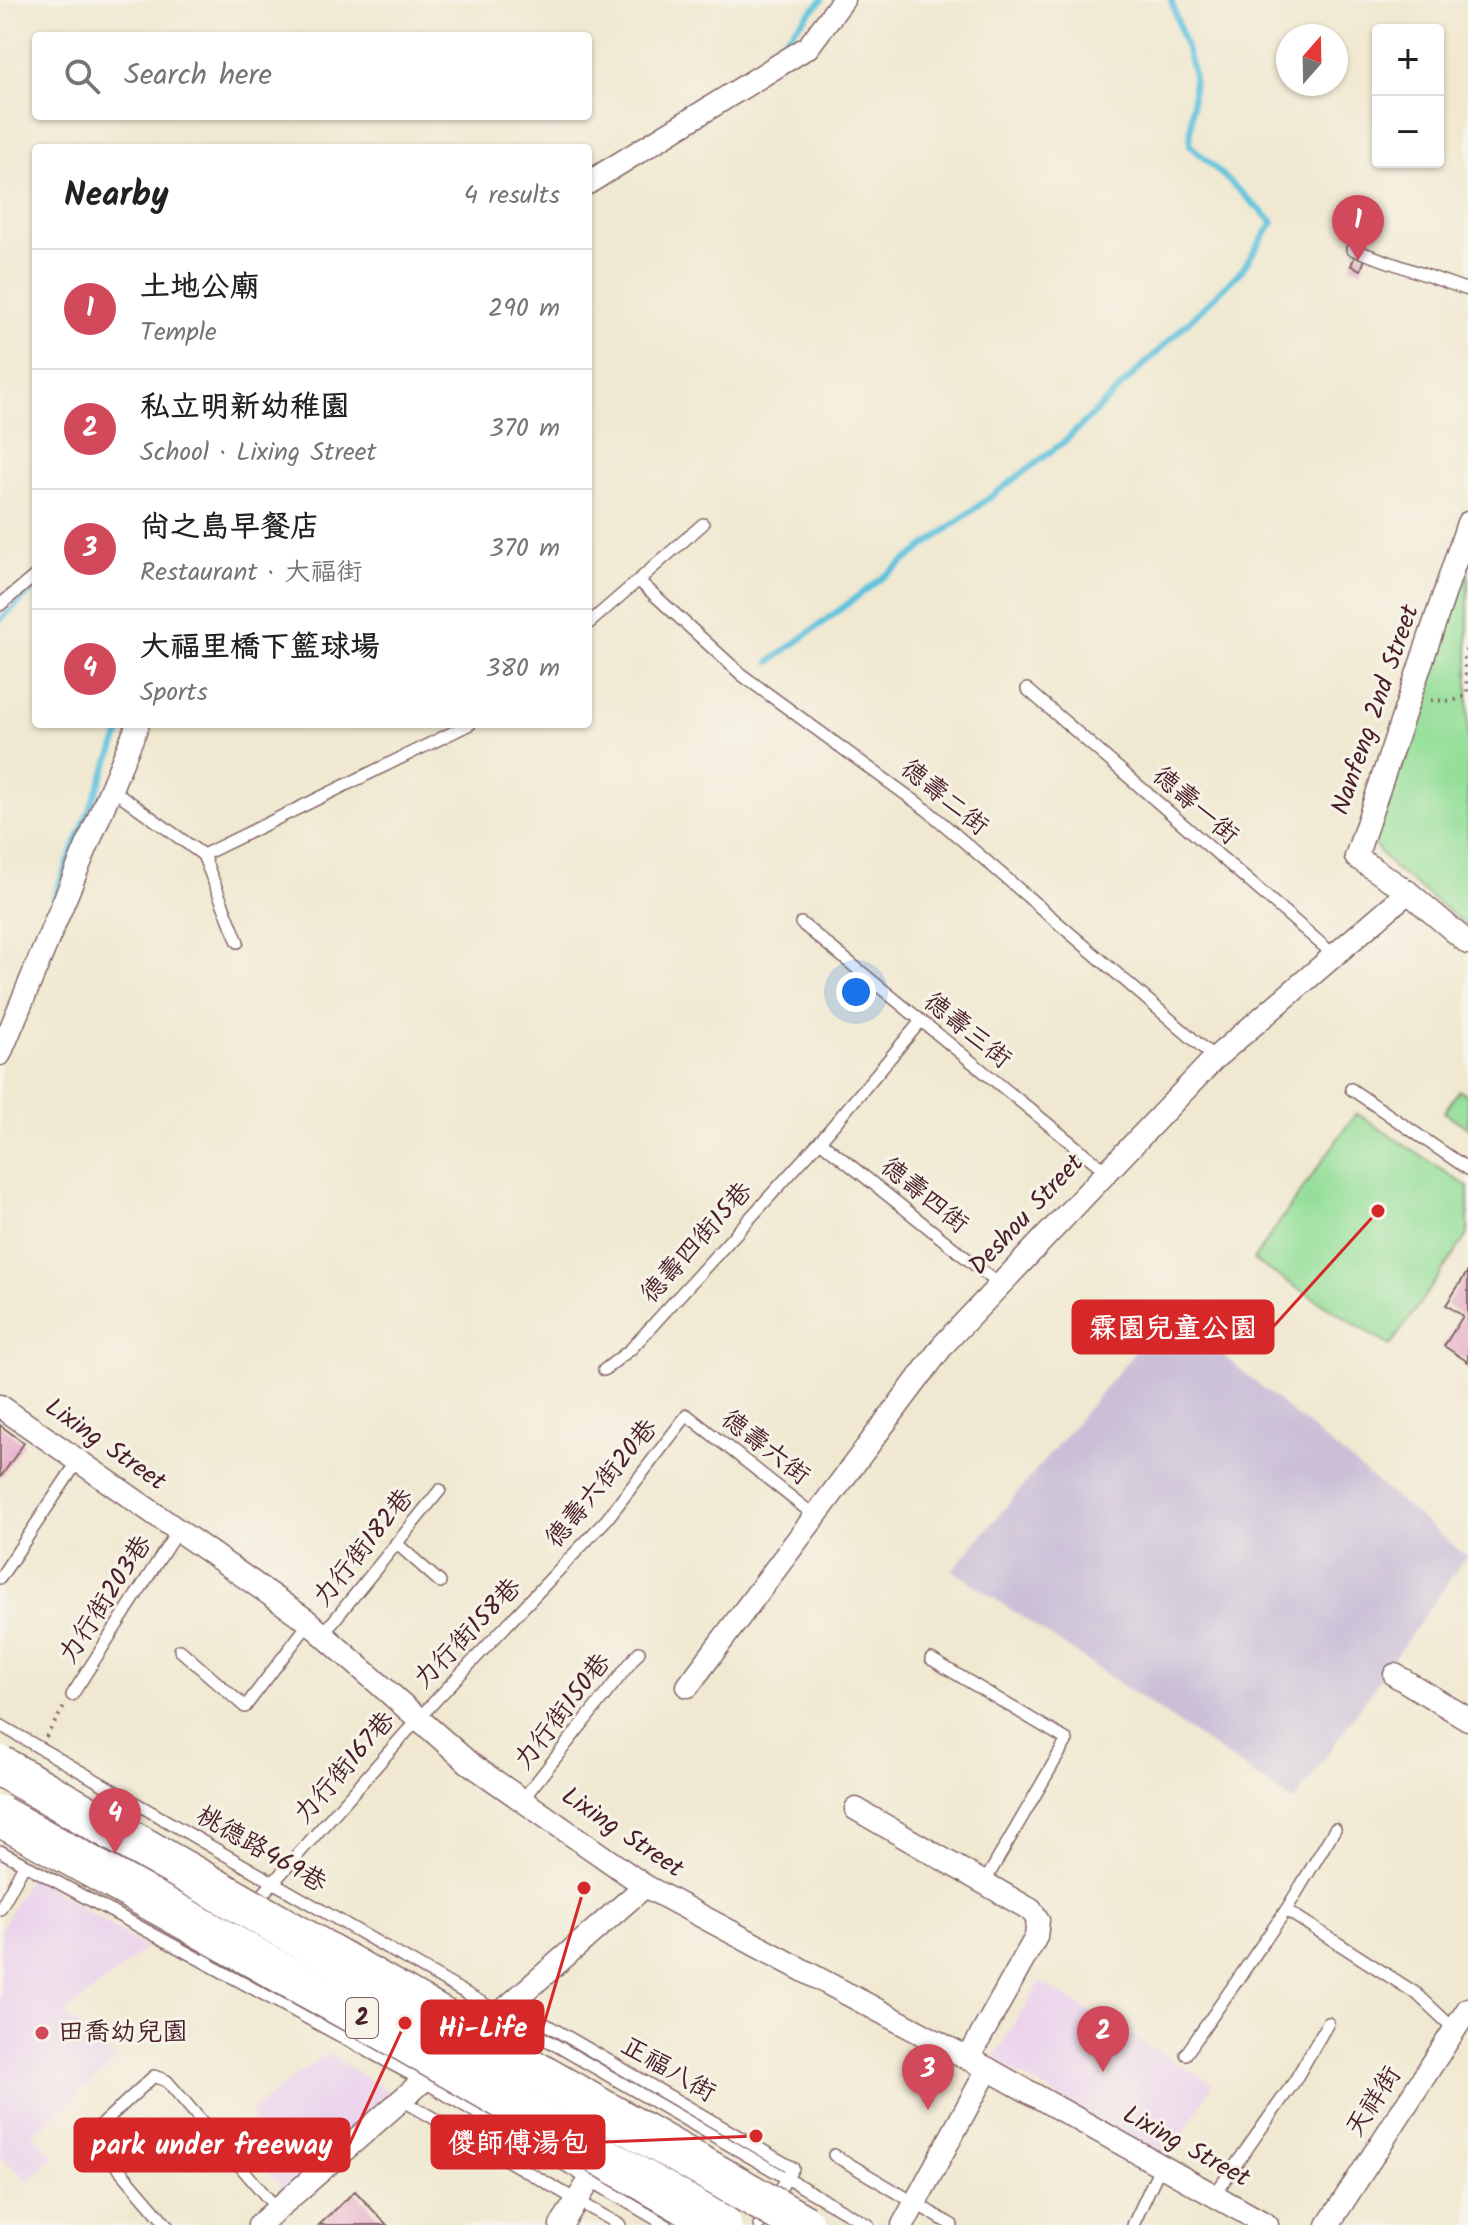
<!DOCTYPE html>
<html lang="en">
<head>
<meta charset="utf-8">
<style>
	:root { --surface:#fff; --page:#f6f6f6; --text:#202124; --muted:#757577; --line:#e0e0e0; --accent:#d1495b }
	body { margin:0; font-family:Kalam,"LXGW WenKai TC",sans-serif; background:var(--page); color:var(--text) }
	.controls { position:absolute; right:24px; top:24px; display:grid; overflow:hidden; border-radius:8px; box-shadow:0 2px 6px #0004 }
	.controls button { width:72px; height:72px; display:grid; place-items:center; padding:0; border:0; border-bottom:2px solid var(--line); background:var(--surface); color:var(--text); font:40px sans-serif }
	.compass { position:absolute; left:1276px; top:24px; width:72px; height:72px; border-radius:50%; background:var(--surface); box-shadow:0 2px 6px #0004; rotate:20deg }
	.you { position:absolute; left:856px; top:992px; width:28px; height:28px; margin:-20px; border:6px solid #fff; border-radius:50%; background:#1a73e8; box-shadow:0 0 0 12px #1a73e833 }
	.badge { display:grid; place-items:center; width:52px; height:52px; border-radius:50%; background:var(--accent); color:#fff; font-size:26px; font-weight:700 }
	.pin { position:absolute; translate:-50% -66px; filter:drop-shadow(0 2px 4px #0008) }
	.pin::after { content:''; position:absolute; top:42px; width:28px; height:24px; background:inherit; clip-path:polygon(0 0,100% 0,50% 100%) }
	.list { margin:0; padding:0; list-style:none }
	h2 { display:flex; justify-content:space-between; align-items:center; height:104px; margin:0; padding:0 32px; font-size:34px }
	h2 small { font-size:26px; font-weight:400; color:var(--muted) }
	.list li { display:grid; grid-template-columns:52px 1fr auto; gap:24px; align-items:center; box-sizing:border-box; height:120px; padding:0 32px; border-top:2px solid var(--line) }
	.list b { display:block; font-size:30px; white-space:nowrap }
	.list p { margin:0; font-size:26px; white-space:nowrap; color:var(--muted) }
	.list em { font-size:26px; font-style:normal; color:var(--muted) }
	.icon { flex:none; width:44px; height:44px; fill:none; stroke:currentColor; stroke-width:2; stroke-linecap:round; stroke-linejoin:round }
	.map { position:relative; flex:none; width:1468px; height:2225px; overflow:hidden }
	.search { position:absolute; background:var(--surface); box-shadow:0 2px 6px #0004; left:32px; top:32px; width:560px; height:88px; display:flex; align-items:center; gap:20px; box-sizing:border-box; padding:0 28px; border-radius:8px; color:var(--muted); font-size:30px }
	.panel { position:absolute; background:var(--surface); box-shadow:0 2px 6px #0004; left:32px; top:144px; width:560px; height:584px; border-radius:8px }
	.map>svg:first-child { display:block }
	.built { fill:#ead1ed }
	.industrial { fill:#cabfd7 }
	.green { fill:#95df9a; stroke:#707f62; stroke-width:2 }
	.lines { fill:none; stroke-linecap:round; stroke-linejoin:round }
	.stream { stroke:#5fc2dd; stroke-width:6 }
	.building { fill:#e5a6c7 }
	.service-casing { stroke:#846565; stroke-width:14 }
	.minor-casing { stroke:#846565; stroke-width:25 }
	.path { stroke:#846565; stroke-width:4; stroke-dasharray:2 6; stroke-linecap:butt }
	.service { stroke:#fff; stroke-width:11 }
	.minor { stroke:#fff; stroke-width:22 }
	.motorway-bridge-casing { stroke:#846565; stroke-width:43; stroke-linecap:butt }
	.motorway-bridge { stroke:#fff; stroke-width:40 }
	.poi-dot { fill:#d1495b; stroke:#f7f3e8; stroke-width:3 }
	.labels { text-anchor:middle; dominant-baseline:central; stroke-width:6; stroke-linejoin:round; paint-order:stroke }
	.shield { fill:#f7f3e8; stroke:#7e5f64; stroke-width:2 }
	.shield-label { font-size:24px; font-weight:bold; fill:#4a1f2b }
	.street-label { font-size:26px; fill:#4a1f2b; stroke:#f7f3e8 }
	.poi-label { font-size:26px; fill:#4a1f2b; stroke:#f7f3e8; text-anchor:start }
	.leader { fill:none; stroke:#d62828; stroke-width:3 }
	.callout-dot { fill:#d62828; stroke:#f7f3e8; stroke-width:3 }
	.callout { fill:#d62828; stroke:#d62828; stroke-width:3 }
	.callout-label { font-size:28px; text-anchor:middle; font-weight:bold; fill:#fff }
</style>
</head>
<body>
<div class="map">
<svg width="1468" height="2225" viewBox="0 0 1468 2225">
	<rect width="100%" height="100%" fill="#f7f3e8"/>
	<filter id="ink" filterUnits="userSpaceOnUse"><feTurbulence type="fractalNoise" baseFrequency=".0125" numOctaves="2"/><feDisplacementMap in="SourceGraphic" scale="16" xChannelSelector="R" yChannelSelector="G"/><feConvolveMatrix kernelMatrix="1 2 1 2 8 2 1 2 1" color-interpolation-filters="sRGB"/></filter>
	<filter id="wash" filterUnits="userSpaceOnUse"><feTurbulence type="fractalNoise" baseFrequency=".006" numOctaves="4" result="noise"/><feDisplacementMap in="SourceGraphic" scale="32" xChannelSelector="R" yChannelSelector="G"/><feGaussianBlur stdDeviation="1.8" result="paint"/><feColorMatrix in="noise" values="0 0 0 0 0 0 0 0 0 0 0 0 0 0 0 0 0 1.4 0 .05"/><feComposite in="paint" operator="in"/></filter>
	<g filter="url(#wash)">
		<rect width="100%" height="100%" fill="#f0e8d0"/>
		<g class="built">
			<path d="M30 1876 146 1948 65 2014 116 2061 33 2134 54 2157 29 2181 0 2156V1932Z"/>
			<path d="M1040 1982 1213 2084 1168 2161 993 2059Z"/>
			<path d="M327 2053 402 2100 282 2189 268 2171 251 2111Z"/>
		</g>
		<path class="industrial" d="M1169 1311 1466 1556 1294 1802 953 1570Z"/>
		<g class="green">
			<path d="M1468 553V927L1393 867 1371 841Z"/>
			<path d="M1459 1090 1468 1095V1128L1444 1112Z"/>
			<path d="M1356 1113 1468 1187V1234L1390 1346 1253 1260Z"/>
		</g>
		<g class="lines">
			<g class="stream">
				<path d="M763 62 822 0"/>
				<path d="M0 620 36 587"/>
				<path d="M770 662 1065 441 1242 270 1273 222 1190 145 1194 74 1171 0"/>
				<path d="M54 897 124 724"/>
			</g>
		</g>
		<g id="blocks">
			<g class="building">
				<path d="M1356 252 1366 256 1361 270 1351 266Z"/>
				<path d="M1468 1271V1362L1444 1346 1463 1316 1446 1305Z"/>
				<path d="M0 1425 24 1443 0 1478Z"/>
				<path d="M355 2191 387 2225H319Z"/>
			</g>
		</g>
	</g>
	<g filter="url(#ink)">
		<use href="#blocks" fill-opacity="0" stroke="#846565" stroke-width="2"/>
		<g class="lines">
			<defs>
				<g id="service">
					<path d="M1352 249 1468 290"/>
					<path d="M639 581 742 675 927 810 1215 1058"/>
					<path d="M0 605 36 575"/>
					<path d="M588 624 703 524"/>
					<path d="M1027 689 1334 955"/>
					<path d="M112 789 203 855 470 724"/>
					<path d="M203 855 238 942"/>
					<path d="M801 923 1107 1172"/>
					<path d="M1351 1089 1468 1169"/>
					<path d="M820 1141 1000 1285"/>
					<path d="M604 1370 631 1349 820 1141 921 1021"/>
					<path d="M396 1543 440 1582"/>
					<path d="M0 1578 78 1461"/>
					<path d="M323 1634 440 1490"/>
					<path d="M180 1650 245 1707 309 1623"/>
					<path d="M931 1659 1067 1740 984 1883"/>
					<path d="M72 1695 178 1530"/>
					<path d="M0 1725 868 2225"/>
					<path d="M523 1799 639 1652"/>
					<path d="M0 1851 423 2081 666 2225"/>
					<path d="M255 1903 418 1719 607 1519 687 1415 815 1516"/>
					<path d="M0 1909 24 1865"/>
					<path d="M1286 1910 1417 1994 1454 2029"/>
					<path d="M204 1962 218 1946"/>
					<path d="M511 2004 793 2168 759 2225"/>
					<path d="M1186 2054 1286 1910 1335 1829"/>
					<path d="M402 2100 620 2225"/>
					<path d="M834 2155 952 2225"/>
					<path d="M1215 2194 1294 2082 1328 2023"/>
					<path d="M167 2225 90 2135 154 2076 167 2081 277 2209"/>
					<path d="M1133 2225 1161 2165"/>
				</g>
				<g id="minor">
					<path d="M588 183 808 47 843 0"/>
					<path d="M1468 523 1356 857 1408 892 1468 943"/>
					<path d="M0 1054 138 724"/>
					<path d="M0 1406 305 1619 469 1763 645 1886 988 2069 1267 2225"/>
					<path d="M1395 1675 1468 1719"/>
					<path d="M688 1686 944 1344 1215 1058 1408 892"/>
					<path d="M856 1809 1031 1910 1038 1920 1036 1937 968 2059"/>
					<path d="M259 2225 645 1886"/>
					<path d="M561 2225 590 2180"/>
					<path d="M903 2225 988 2069"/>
					<path d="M1328 2225 1468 2009"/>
				</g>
			</defs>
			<use href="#service" class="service-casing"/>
			<use href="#minor" class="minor-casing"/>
			<g class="path">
				<path d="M1468 642 1464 659 1468 696"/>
				<path d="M1431 700 1453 701 1467 695"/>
				<path d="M46 1737 64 1707"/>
			</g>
			<use href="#service" class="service"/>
			<use href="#minor" class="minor"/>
			<defs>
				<g id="motorway-bridge">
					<path d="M0 1766 804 2225"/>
					<path d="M0 1816 390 2033 721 2225"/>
				</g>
			</defs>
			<use href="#motorway-bridge" class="motorway-bridge-casing"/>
			<use href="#motorway-bridge" class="motorway-bridge"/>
		</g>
	</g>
	<circle class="poi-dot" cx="42" cy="2033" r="8"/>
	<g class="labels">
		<rect class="shield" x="346" y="1998" width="32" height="40" rx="6"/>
		<g class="shield-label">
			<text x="362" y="2018">2</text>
		</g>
		<g class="street-label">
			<text transform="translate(1376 710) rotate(-71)">Nanfeng 2nd Street</text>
			<text transform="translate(944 798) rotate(39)">德壽二街</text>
			<text transform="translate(1195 806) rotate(41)">德壽一街</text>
			<text transform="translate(967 1031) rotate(39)">德壽三街</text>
			<text transform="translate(924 1196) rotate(39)">德壽四街</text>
			<text transform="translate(1027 1215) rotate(-47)">Deshou Street</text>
			<text transform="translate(697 1243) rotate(-48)">德壽四街15巷</text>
			<text transform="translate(105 1445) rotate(35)">Lixing Street</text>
			<text transform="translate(765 1448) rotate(38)">德壽六街</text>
			<text transform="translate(602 1484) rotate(-50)">德壽六街20巷</text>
			<text transform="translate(364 1548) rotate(-51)">力行街182巷</text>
			<text transform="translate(106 1600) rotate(-57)">力行街203巷</text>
			<text transform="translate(468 1634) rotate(-46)">力行街158巷</text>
			<text transform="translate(563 1712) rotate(-52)">力行街150巷</text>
			<text transform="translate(345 1768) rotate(-49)">力行街167巷</text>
			<text transform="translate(622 1833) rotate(34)">Lixing Street</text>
			<text transform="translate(261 1850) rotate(30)">桃德路469巷</text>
			<text transform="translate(668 2070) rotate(30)">正福八街</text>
			<text transform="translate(1374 2102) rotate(-57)">天祥街</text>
			<text transform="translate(1186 2147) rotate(29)">Lixing Street</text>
		</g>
		<g class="poi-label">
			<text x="58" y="2033">田喬幼兒園</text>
		</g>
	</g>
	<path class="leader" d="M1378 1211L1273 1327M584 1888L543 2027M756 2136L604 2142M405 2023L349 2145"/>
	<g class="callout-dot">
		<circle cx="1378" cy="1211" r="8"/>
		<circle cx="584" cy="1888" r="8"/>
		<circle cx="756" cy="2136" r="8"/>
		<circle cx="405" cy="2023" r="8"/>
	</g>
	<g class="callout">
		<rect x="1073" y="1301" width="200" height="52" rx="8"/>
		<rect x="422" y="2001" width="121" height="52" rx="8"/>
		<rect x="432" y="2116" width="172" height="52" rx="8"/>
		<rect x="75" y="2119" width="274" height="52" rx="8"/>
	</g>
	<g class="callout-label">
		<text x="1173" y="1337">霖園兒童公園</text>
		<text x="483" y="2037">Hi-Life</text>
		<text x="518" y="2152">儍師傅湯包</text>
		<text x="212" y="2154">park under freeway</text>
	</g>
</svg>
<div class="controls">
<button>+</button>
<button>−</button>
</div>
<svg class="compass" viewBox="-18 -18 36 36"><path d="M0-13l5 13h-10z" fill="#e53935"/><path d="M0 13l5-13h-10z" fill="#757577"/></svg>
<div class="you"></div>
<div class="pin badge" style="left:1358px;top:261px">1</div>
<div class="pin badge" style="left:1103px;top:2072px">2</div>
<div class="pin badge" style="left:928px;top:2110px">3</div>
<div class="pin badge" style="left:115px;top:1854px">4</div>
<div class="search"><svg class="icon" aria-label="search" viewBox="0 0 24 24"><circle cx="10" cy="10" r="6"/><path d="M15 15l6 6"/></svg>Search here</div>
<section class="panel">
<h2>Nearby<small>4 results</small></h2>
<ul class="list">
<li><span class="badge">1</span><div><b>土地公廟</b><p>Temple</p></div><em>290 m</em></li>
<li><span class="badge">2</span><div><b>私立明新幼稚園</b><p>School · Lixing Street</p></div><em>370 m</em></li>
<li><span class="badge">3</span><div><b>尚之島早餐店</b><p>Restaurant · 大福街</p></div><em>370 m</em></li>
<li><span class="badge">4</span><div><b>大福里橋下籃球場</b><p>Sports</p></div><em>380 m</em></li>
</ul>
</section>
</div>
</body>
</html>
